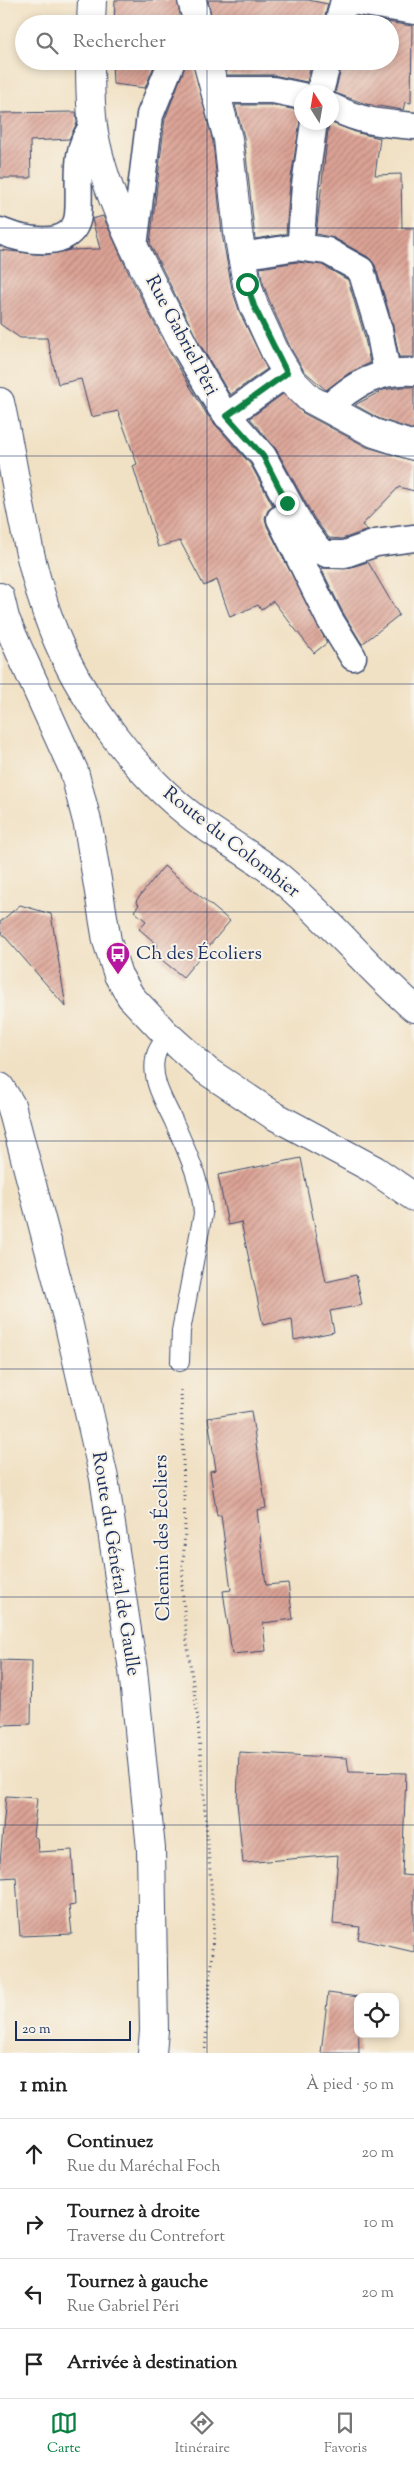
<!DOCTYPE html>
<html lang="fr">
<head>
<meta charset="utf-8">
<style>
	:root { --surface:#fff; --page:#f6f6f6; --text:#222; --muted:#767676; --line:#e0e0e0; --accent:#0b8043 }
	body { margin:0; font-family:"Sorts Mill Goudy",serif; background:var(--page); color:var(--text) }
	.controls { position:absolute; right:15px; bottom:15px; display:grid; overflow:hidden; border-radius:10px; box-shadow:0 2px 8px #0003 }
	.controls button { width:45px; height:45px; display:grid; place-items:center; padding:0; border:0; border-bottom:1px solid var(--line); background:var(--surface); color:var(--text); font:25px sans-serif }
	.compass { position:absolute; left:294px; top:85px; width:45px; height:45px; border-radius:50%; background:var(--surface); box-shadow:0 2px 8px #0003; rotate:349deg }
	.scale { position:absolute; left:15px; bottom:12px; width:116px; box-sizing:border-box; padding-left:5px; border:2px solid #1b2f5e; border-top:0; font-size:14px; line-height:18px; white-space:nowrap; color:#1b2f5e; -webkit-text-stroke:4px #f7f3e8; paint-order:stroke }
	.stop { position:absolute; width:15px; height:15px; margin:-11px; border:4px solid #0b8043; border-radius:50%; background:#fff }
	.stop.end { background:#0b8043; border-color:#fff; box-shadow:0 1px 5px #0008 }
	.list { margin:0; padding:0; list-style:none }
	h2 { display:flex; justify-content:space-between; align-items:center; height:65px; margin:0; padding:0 20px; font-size:21px }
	h2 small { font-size:16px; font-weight:400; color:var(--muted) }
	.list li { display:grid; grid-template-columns:32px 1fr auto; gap:15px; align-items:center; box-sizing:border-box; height:70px; padding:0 20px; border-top:1px solid var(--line) }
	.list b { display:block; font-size:19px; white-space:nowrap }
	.list p { margin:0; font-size:16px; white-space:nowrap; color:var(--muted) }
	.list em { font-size:16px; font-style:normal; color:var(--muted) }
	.icon { flex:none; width:28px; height:28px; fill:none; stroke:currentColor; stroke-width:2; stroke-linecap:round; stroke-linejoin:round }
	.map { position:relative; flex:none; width:414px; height:2053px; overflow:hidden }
	.search { position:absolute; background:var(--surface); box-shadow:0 2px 8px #0003; left:15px; right:15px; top:15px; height:55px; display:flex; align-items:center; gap:12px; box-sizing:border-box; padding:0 18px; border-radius:28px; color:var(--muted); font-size:19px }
	.sheet { height:345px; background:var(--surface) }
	nav { display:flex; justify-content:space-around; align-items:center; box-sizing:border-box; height:70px; border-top:1px solid var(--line); background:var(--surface); font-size:14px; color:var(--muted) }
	nav a { display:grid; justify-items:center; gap:2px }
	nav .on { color:var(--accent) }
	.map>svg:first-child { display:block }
	.building { fill:url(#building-hatch) }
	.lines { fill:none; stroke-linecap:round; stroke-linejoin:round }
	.service-casing { stroke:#3b4a6d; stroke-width:20 }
	.pedestrian-casing { stroke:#3b4a6d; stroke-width:29 }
	.minor-casing { stroke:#3b4a6d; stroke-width:30 }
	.tertiary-casing { stroke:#3b4a6d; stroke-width:30 }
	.path { stroke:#3b4a6d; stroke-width:3; stroke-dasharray:1 4; stroke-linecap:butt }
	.service { stroke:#fff; stroke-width:18 }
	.pedestrian { stroke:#fff; stroke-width:26 }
	.minor { stroke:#fff; stroke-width:28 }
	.tertiary { stroke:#fff; stroke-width:28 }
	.route { stroke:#0b8043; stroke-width:6 }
	.grid { fill:none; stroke:#1b2f5e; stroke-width:1; stroke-opacity:0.55 }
	.labels { text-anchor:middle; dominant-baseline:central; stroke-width:4; stroke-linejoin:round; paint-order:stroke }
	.street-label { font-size:19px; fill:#1b2f5e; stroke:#f7f3e8 }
	.poi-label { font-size:19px; fill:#1b2f5e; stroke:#f7f3e8; text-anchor:start }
</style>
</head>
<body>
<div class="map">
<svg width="414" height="2053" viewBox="0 0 414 2053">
	<defs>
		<pattern id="building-hatch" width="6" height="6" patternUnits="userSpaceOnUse" patternTransform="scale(1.25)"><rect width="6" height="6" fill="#dca395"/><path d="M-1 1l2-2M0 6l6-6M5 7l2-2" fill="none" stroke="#b2857d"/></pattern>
	</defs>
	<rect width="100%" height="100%" fill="#f7f3e8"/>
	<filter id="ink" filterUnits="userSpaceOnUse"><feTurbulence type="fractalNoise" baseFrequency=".02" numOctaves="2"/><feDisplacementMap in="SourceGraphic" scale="10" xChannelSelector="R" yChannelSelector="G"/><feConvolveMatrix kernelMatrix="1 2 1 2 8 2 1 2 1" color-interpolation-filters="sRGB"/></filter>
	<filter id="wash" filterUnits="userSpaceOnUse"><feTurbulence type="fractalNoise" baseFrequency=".0096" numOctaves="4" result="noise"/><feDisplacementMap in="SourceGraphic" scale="20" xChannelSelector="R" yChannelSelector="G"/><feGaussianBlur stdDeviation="1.12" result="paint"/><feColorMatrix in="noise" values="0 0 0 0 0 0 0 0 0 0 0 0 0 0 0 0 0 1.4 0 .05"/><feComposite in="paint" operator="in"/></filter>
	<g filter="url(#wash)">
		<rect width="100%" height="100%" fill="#f1e1c4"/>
		<g id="blocks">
			<g class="building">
				<path d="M115 0H177L182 24H114Z"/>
				<path d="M208 0H308L328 4 323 24H213Z"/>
				<path d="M355 17 412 26 411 103 405 102 403 110 366 104 335 93 343 61H390V24H354Z"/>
				<path d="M112 61H156L145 88 113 84Z"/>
				<path d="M187 61H192L213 142 222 234 232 289 240 313 267 369 230 395 198 341 150 244 165 119Z"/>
				<path d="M223 61H312L307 82 273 75H227Z"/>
				<path d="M235 105H271L302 111 290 183 286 234 255 239 244 137Z"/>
				<path d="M76 112 77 123 69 139 30 141 31 178H0V113Z"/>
				<path d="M329 122 358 133 380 138 375 175 401 174 402 228H414V357H399L393 326 375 265 368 257 334 238 316 234Z"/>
				<path d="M103 216 130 276 170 353 207 415 251 465 273 506 268 510 265 518 267 526 327 643 314 653 273 601 261 610 258 605 230 617 217 580 204 586 180 541 158 547 133 466 137 464 118 411 91 417 81 379 58 384 47 338H20L0 324V250L46 255 70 250 100 249 92 219Z"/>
				<path d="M297 262 322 265 348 280 364 334 370 363 349 373 326 390 304 371 291 349 269 300 262 280 260 268Z"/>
				<path d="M402 387H414V430L380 419 355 405 383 390Z"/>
				<path d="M283 394 303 413 367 447 414 461V491L399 487 362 525 368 530 342 539 329 538 314 518 276 449 250 418Z"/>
				<path d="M368 562 399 615 362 644 342 611 321 568 345 569Z"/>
				<path d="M164 866 230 921 183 977 152 952 158 945 139 929 146 921 134 911 139 905 136 901Z"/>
				<path d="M20 905 51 914 66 1007 0 931V922Z"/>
				<path d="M301 1158 326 1282 356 1275 362 1305 330 1311 334 1332 294 1340 292 1319 263 1325 241 1222 228 1225 218 1175Z"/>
				<path d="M251 1411 266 1508 257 1510 266 1585 288 1583 293 1619 263 1623 266 1651 232 1654 223 1591 231 1590 221 1515 217 1516 210 1471 216 1470 208 1418Z"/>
				<path d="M0 1660 32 1661 31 1724 0 1725Z"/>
				<path d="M239 1752 347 1758 349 1772 406 1773 402 1875 414 1876V1952L358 1939 360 1927 333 1924 338 1855 243 1863 237 1802Z"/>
				<path d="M6 1796 37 1798 33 1836 37 1838 38 1852 72 1850 75 1905 69 1906 72 1934 20 1936 16 1877 1 1878 0 1862Z"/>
				<path d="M328 1993 358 1997 359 2053H321Z"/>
			</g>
		</g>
	</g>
	<g filter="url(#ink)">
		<use href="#blocks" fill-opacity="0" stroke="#3b4a6d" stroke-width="1"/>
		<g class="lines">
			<defs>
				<path id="service" d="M168 1036C162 1043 156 1050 155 1059 151 1082 165 1102 174 1122 187 1152 201 1180 203 1214L181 1331 180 1362"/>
				<g id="pedestrian">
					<path d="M345 0 414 11"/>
					<path d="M338 24 344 0"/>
					<path d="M215 90H273L302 96"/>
					<path d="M320 92 328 61"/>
					<path d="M332 107C362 122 381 123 414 126"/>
					<path d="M0 231C24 241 74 251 78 215 81 184 72 151 93 126"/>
					<path d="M134 247 150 115 172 61"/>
					<path d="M297 247 327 251 361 270 379 330 387 372"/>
					<path d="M241 256 297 247 301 238 305 185 314 122"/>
					<path d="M184 346 220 407 263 456 301 526 319 550 327 554H345L376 543 414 538"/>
					<path d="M328 408C351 385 381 369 414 372"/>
					<path d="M227 416 287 373"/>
					<path d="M280 519 329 618 353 657"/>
				</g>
				<g id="minor">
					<path d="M192 0 198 24"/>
					<path d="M91 24 92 0"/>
					<path d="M90 61C90 85 90 109 94 133 107 205 151 281 184 346"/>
					<path d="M207 61 228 139 238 232 247 284 254 306 277 356 292 381 310 399 374 433 414 446"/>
					<path d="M0 597 5 618 19 650 74 771 88 825 107 941 118 975 131 997 166 1034 207 1071 273 1115 375 1170 414 1197"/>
				</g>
				<g id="tertiary">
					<path d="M0 402C17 478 27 573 59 644 86 706 140 777 194 818 221 839 253 855 279 877 327 917 367 967 414 1008"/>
					<path d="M0 1087 11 1105 68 1321 104 1478 133 1670 151 1849 154 2031 152 2053"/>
				</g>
			</defs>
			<use href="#service" class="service-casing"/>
			<use href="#pedestrian" class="pedestrian-casing"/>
			<use href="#minor" class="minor-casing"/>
			<use href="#tertiary" class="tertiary-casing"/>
			<path class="path" d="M181 1390 185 1529 182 1586 187 1643 197 1711 214 1921 205 2053"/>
			<use href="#service" class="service"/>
			<use href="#pedestrian" class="pedestrian"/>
			<use href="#minor" class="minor"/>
			<use href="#tertiary" class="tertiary"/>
		</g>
	</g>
	<g class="lines" filter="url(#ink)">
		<path class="route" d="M247 284 254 306 287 373 227 416 263 456 287 503"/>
	</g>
	<path class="grid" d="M207 0V24M207 61V2053M0 228H414M0 456H414M0 684H414M0 912H414M0 1141H414M0 1369H414M0 1597H414M0 1825H414"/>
	<defs>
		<symbol id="bus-pin" viewBox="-11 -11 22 30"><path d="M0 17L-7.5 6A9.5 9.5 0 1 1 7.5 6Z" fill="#b5179e" stroke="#f7f3e8"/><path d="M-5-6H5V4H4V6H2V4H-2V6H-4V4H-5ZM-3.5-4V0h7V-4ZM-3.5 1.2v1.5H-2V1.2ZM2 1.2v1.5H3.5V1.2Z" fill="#fff"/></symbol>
	</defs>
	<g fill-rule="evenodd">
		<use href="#bus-pin" x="104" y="940" width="28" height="38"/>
	</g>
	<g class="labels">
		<g class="street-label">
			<text transform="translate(181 336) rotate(62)">Rue Gabriel Péri</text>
			<text transform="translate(231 843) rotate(38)">Route du Colombier</text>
			<text transform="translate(163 1538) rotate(-91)">Chemin des Écoliers</text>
			<text transform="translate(115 1564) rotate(81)">Route du Général de Gaulle</text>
		</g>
		<g class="poi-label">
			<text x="136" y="954">Ch des Écoliers</text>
		</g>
	</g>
</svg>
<div class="controls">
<button><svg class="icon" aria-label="locate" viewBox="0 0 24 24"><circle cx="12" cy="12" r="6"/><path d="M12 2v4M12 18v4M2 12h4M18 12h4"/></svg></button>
</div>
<svg class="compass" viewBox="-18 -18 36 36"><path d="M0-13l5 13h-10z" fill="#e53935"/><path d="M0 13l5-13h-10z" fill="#767676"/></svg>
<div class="scale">20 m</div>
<div class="stop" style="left:247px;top:284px"></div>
<div class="stop end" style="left:287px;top:503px"></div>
<div class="search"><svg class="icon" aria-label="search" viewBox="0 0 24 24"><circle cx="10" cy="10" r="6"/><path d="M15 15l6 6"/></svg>Rechercher</div>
</div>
<section class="sheet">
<h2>1 min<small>À pied · 50 m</small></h2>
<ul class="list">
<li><svg class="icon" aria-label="ahead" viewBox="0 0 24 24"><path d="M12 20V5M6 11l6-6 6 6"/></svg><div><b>Continuez</b><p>Rue du Maréchal Foch</p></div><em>20 m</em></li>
<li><svg class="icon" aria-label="right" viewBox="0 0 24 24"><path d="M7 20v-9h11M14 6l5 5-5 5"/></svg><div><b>Tournez à droite</b><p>Traverse du Contrefort</p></div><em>10 m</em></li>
<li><svg class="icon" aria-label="left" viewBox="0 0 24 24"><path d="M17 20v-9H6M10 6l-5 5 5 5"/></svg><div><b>Tournez à gauche</b><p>Rue Gabriel Péri</p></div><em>20 m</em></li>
<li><svg class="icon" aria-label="arrive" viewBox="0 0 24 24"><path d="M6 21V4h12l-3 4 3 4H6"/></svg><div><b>Arrivée à destination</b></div></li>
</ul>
</section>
<nav>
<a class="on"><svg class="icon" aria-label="map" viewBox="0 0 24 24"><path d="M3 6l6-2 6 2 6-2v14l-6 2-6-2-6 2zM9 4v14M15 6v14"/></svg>Carte</a>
<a><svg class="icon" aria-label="directions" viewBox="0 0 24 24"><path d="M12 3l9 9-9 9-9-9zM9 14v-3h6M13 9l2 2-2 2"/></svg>Itinéraire</a>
<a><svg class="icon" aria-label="saved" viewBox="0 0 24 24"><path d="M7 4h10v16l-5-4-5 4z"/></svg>Favoris</a>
</nav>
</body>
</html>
